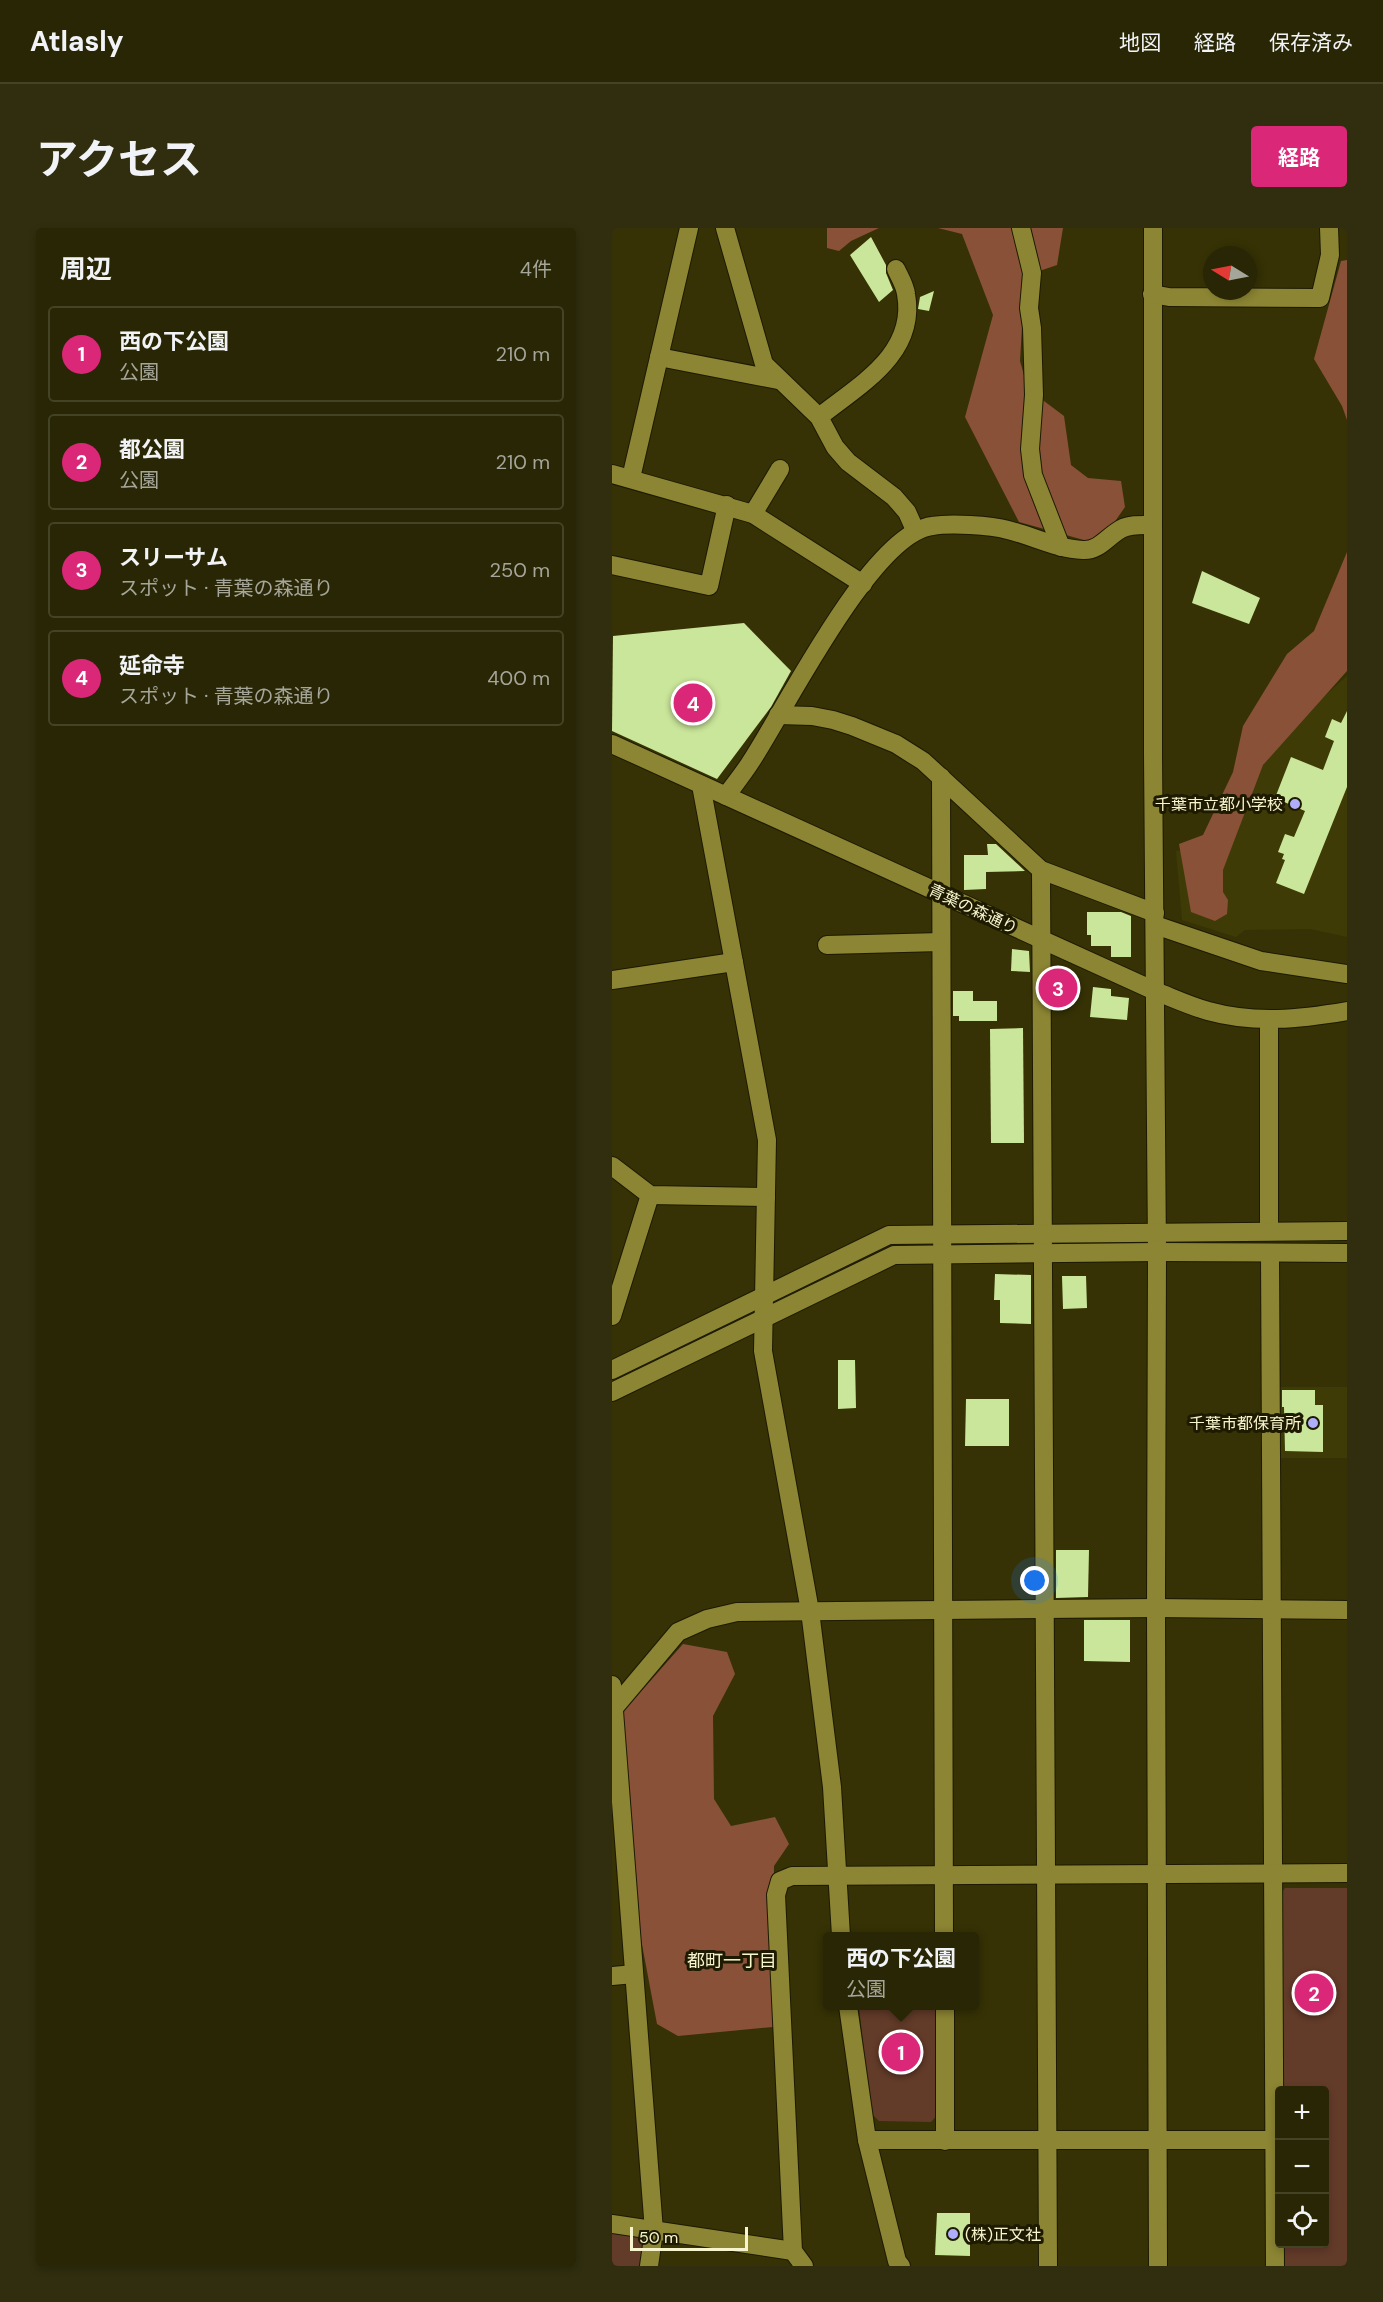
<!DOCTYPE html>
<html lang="ja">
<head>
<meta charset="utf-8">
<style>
	:root { --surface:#282604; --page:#302e0e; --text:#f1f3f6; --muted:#a5a59a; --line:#444326; --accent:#db2777 }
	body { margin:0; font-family:"DM Sans","Noto Sans JP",sans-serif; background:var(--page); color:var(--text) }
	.controls { position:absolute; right:18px; bottom:18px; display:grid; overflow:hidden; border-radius:6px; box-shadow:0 3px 9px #0003 }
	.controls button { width:54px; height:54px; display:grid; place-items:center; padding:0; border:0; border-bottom:2px solid var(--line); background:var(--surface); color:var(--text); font:30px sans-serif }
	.compass { position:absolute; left:591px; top:18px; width:54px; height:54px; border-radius:50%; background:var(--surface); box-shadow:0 3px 9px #0003; rotate:280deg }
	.scale { position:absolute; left:18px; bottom:15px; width:118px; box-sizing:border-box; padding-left:6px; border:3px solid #f7f5cd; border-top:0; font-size:16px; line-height:21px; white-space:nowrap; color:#f7f5cd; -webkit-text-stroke:4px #1d1a00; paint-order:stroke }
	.you { position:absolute; left:423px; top:1353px; width:21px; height:21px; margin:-15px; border:4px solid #fff; border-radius:50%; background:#1a73e8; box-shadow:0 0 0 9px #1a73e833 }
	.badge { display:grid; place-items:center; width:39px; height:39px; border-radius:50%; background:var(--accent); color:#fff; font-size:20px; font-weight:700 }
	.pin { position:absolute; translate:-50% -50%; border:3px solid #fff; box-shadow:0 2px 6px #0006 }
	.popup { position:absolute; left:211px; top:1704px; width:156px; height:78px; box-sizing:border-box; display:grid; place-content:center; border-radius:6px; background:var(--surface); filter:drop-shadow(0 2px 4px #0005); font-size:20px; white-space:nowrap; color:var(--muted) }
	.popup b { font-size:22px; color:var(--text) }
	.popup::after { content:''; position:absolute; left:50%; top:100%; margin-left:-12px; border:12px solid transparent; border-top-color:var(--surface) }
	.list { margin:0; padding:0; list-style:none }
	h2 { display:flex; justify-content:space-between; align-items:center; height:78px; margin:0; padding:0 24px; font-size:26px }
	h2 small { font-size:20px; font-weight:400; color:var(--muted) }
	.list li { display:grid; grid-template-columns:39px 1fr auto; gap:18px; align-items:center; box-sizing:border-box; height:96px; margin:0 12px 12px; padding:0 12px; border:2px solid var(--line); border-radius:6px }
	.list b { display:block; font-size:22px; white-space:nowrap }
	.list p { margin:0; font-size:20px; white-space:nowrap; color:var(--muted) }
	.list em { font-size:20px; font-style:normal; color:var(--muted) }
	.icon { flex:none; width:33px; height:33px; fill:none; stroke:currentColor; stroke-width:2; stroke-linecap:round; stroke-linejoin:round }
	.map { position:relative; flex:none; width:735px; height:2038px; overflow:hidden; border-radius:6px }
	header { display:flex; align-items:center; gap:36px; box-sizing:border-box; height:84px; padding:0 30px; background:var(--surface); border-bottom:2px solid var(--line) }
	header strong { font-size:28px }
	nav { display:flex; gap:33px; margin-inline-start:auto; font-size:21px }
	.intro { display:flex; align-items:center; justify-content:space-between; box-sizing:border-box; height:144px; padding:0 36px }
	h1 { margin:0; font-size:42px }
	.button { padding:15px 27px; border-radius:6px; background:var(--accent); color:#fff; font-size:21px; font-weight:700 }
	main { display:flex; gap:36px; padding:0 36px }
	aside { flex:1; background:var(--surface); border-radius:6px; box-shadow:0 3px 9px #0003 }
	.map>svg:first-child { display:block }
	.built { fill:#3f3b07 }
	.green { fill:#633b29 }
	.forest { fill:#895138 }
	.building { fill:#cae69a }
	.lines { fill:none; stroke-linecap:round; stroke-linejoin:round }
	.minor-casing { stroke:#1c1a02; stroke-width:20 }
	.minor { stroke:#8c8533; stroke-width:18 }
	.poi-dot { fill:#afaefa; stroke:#1d1a00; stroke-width:2 }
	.labels { text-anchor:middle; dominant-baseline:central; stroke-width:6; stroke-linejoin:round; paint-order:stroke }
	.poi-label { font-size:16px; fill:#f7f5cd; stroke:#1d1a00; text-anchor:end }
	.street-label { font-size:16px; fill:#f7f5cd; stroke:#1d1a00 }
	.neighbourhood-label { font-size:18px; fill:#f7f5cd; stroke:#1d1a00 }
</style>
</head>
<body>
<header>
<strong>Atlasly</strong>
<nav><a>地図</a><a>経路</a><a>保存済み</a></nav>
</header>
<div class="intro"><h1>アクセス</h1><a class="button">経路</a></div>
<main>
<aside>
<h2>周辺<small>4件</small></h2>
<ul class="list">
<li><span class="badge">1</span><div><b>西の下公園</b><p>公園</p></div><em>210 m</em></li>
<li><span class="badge">2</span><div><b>都公園</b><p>公園</p></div><em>210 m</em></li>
<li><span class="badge">3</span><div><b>スリーサム</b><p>スポット · 青葉の森通り</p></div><em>250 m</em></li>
<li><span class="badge">4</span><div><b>延命寺</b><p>スポット · 青葉の森通り</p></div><em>400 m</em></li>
</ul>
</aside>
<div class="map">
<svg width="735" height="2038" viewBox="0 0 735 2038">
	<rect width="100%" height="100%" fill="#363205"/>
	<g class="built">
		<path d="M735 448V709L698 701 633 702 624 709 570 692 564 623 611 615 664 511Z"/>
		<rect x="668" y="1159" width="67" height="71"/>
	</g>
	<g class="green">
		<path d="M673 1660H735V2038H669V2016H712V1862H669L668 1667Z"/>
		<path d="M247 1778H326L327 1885 319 1894 267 1893 259 1885Z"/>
		<path d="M0 2005 26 2009 31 2020 29 2038H0Z"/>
	</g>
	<g class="forest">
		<path d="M215 0H267L239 13 227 23 215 20Z"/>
		<path d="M326 0H451L445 37 413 48 408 133 416 161 452 188 459 237 476 250 509 253 513 279 497 302 479 314 407 294 353 189 381 87 350 6Z"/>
		<path d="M735 32V192L730 178 702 131 729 33Z"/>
		<path d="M735 324V443L651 537 611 642V664L616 672 615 686 603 693 579 684 567 616 591 607 621 544 631 498 675 426 702 403Z"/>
		<path d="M71 1416 115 1424 123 1446 101 1488 102 1571 119 1598 163 1589 177 1616 162 1638 161 1799 66 1808 45 1796 24 1685 9 1486Z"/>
	</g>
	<g class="building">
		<path d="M259 9 274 37V45L281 62 267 74 238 27Z"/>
		<path d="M322 63 317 83 306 81 308 69Z"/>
		<path d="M590 343 648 370 637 396 580 375Z"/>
		<path d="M132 395 179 443 159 479 105 551 0 503 1 408Z"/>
		<path d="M735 483V559L692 666 664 655 673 632 670 631 672 626 666 624 673 606 682 609 693 583 663 570 679 529 711 542 722 513 713 509 720 491 729 495Z"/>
		<path d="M375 616H384L413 643 374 644V661L352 662V627H376Z"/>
		<path d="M475 684H509L519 688V729H499V718H479V707H475Z"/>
		<path d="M400 721 417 723 418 744 399 743Z"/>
		<path d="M454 742V775L441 776V744Z"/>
		<path d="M481 759 499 761V768L517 770 515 792 478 789Z"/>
		<path d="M341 763H361V773H385V793H347V788H341Z"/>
		<path d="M411 800 412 915H379L378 801Z"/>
		<path d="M383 1046 419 1047V1096L388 1095V1072H382Z"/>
		<path d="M450 1048H474L475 1080 451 1081Z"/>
		<path d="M226 1132H243L244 1180 226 1181Z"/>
		<path d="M670 1162H703V1177H711V1224L673 1223 672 1179H670Z"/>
		<path d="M354 1171H397V1218H353Z"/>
		<path d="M444 1322H477L476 1369 444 1370Z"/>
		<path d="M472 1392H518V1434L472 1433Z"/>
		<path d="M325 1985H358V2028L323 2027Z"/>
	</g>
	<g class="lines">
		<defs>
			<g id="minor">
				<path d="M113 0 152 136 207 189 223 219 236 234 282 269 295 284 303 302"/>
				<path d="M409 0 420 45 417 80 420 100 422 167 418 221 421 247 449 319"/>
				<path d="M541 0V526L545 1024 544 1380 546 2038"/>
				<path d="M540 66 557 69 708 70 718 27 717 0"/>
				<path d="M47 129 166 152"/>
				<path d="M207 189C247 157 305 126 294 66 293 57 287 48 284 41"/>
				<path d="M0 246 141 286 251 356"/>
				<path d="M19 250 77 0"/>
				<path d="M141 286 168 241"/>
				<path d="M0 337 97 358 115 277"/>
				<path d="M166 487 200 488 221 492 240 498 284 516 311 533 429 642 543 685"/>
				<path d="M0 516 543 763C561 770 578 778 596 783 643 796 688 791 735 783"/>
				<path d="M329 549 332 1708"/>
				<path d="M89 557 155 912 151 1123 198 1383 220 1559 229 1708"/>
				<path d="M114 568C122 557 131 546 138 535 172 484 259 306 320 298 338 295 378 297 396 302 421 308 445 321 471 322 487 323 496 308 509 301 518 296 531 297 541 297"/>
				<path d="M429 642 436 2038"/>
				<path d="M543 697 649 733 735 746"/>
				<path d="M215 717 329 714"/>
				<path d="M0 752 122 734"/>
				<path d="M657 792V1003"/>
				<path d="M0 938 38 967 154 969"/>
				<path d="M658 1026 663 2038"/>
				<path d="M0 1088 38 967"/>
				<path d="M0 1142 277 1007 735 1003"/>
				<path d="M0 1164 282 1027 545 1024 735 1025"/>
				<path d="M0 1457 42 2003 37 2038"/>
				<path d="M2 1480 66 1404 95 1391 125 1384 544 1380 735 1382"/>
				<path d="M0 1748 22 1746"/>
				<path d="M236 1778 255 1912 285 2033 289 2038"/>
				<path d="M333 1778V1913"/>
				<path d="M255 1912H662"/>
				<path d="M0 1996 181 2023"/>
				<path d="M192 2038 181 2023 164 1667 168 1653 180 1648 735 1645"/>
			</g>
		</defs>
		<use href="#minor" class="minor-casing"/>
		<use href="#minor" class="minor"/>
	</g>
	<g class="poi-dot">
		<circle cx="683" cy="576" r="6"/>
		<circle cx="701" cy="1195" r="6"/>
		<circle cx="341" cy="2006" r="6"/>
	</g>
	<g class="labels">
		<g class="poi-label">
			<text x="671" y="576">千葉市立都小学校</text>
			<text x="689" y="1195">千葉市都保育所</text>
			<text x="353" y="2006" text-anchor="start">(株)正文社</text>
		</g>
		<g class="street-label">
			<text transform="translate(361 681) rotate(25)">青葉の森通り</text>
		</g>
		<g class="neighbourhood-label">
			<text x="120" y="1733">都町一丁目</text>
		</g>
	</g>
</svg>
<div class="controls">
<button>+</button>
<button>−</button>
<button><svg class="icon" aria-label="locate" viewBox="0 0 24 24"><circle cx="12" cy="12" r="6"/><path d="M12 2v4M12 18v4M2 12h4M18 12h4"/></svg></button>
</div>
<svg class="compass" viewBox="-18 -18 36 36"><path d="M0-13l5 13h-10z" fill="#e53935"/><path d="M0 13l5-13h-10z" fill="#a5a59a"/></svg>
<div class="scale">50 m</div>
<div class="you"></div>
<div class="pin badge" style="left:289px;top:1824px">1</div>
<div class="popup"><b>西の下公園</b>公園</div>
<div class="pin badge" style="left:702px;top:1765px">2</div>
<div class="pin badge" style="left:446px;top:760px">3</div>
<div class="pin badge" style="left:81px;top:475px">4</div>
</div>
</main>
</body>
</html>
